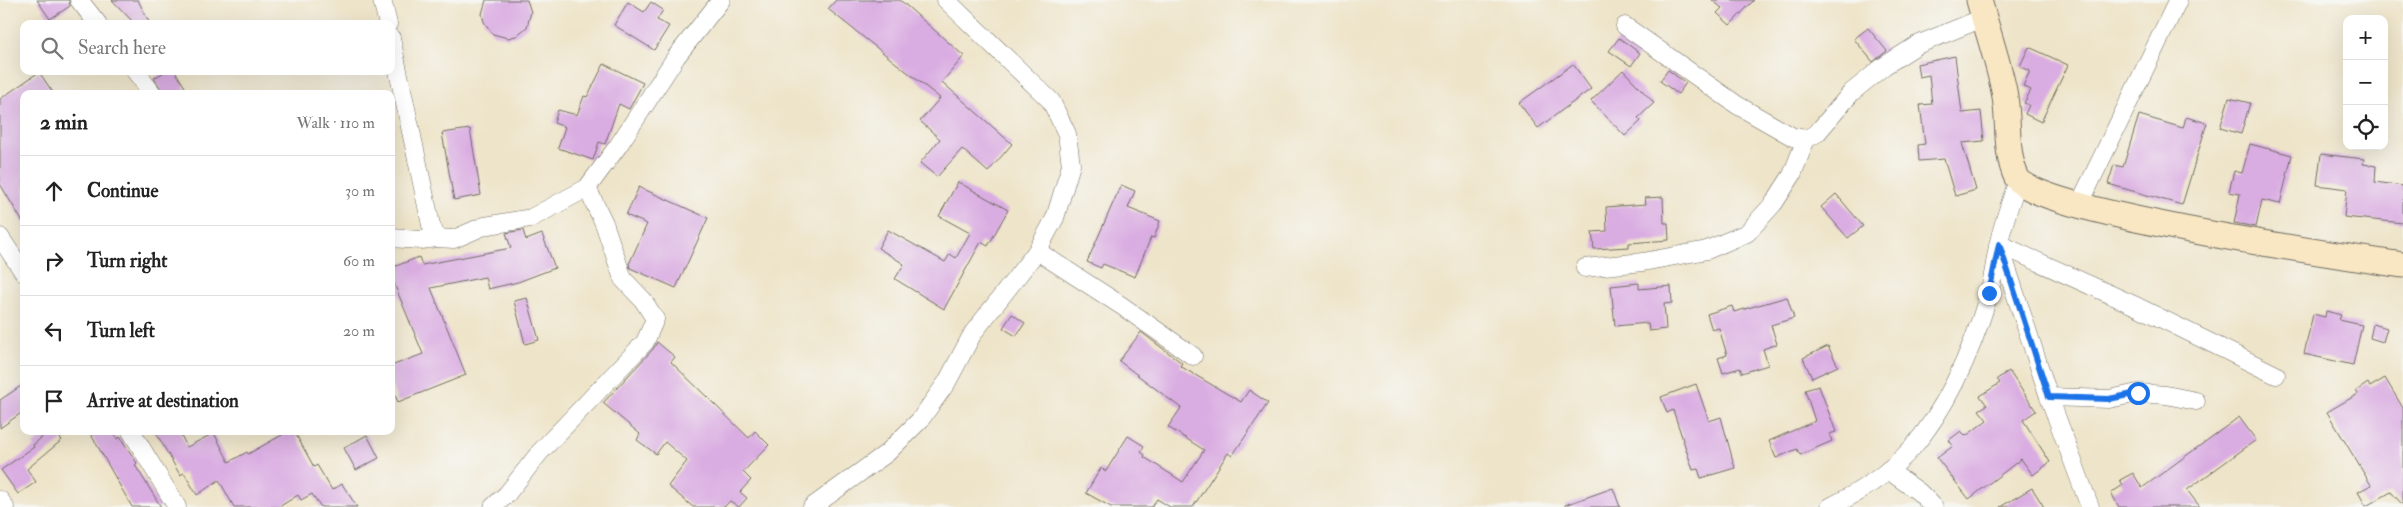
<!DOCTYPE html>
<html lang="en">
<head>
<meta charset="utf-8">
<style>
	:root { --surface:#fff; --page:#f2f2f2; --text:#222; --muted:#767676; --line:#e0e0e0 }
	body { margin:0; font-family:"IM FELL Double Pica",serif; background:var(--page); color:var(--text) }
	.controls { position:absolute; right:15px; top:15px; display:grid; overflow:hidden; border-radius:10px; box-shadow:0 5px 20px #0002 }
	.controls button { width:45px; height:45px; display:grid; place-items:center; padding:0; border:0; border-bottom:1px solid var(--line); background:var(--surface); color:var(--text); font:25px sans-serif }
	.stop { position:absolute; width:15px; height:15px; margin:-11px; border:4px solid #1a73e8; border-radius:50%; background:#fff }
	.stop.end { background:#1a73e8; border-color:#fff; box-shadow:0 1px 5px #0008 }
	.list { margin:0; padding:0; list-style:none }
	h2 { display:flex; justify-content:space-between; align-items:center; height:65px; margin:0; padding:0 20px; font-size:21px }
	h2 small { font-size:16px; font-weight:400; color:var(--muted) }
	.list li { display:grid; grid-template-columns:32px 1fr auto; gap:15px; align-items:center; box-sizing:border-box; height:70px; padding:0 20px; border-top:1px solid var(--line) }
	.list b { display:block; font-size:19px; white-space:nowrap }
	.list em { font-size:16px; font-style:normal; color:var(--muted) }
	.icon { flex:none; width:28px; height:28px; fill:none; stroke:currentColor; stroke-width:2; stroke-linecap:round; stroke-linejoin:round }
	.map { position:relative; flex:none; width:2403px; height:507px; overflow:hidden }
	.search { position:absolute; background:var(--surface); box-shadow:0 5px 20px #0002; left:20px; top:20px; width:375px; height:55px; display:flex; align-items:center; gap:12px; box-sizing:border-box; padding:0 18px; border-radius:10px; color:var(--muted); font-size:19px }
	.panel { position:absolute; background:var(--surface); box-shadow:0 5px 20px #0002; left:20px; top:90px; width:375px; height:345px; border-radius:10px }
	.map>svg:first-child { display:block }
	.building { fill:#daade2 }
	.lines { fill:none; stroke-linecap:round; stroke-linejoin:round }
	.street-casing { stroke:#6f6c62; stroke-width:19 }
	.secondary-casing { stroke:#6f6c62; stroke-width:27 }
	.street { stroke:#fff; stroke-width:18 }
	.secondary { stroke:#f9e7c3; stroke-width:25 }
	.route { stroke:#1a73e8; stroke-width:6 }
</style>
</head>
<body>
<div class="map">
<svg width="2403" height="507" viewBox="0 0 2403 507">
	<rect width="100%" height="100%" fill="#f6f6f2"/>
	<filter id="ink" filterUnits="userSpaceOnUse"><feTurbulence type="fractalNoise" baseFrequency=".02" numOctaves="2"/><feDisplacementMap in="SourceGraphic" scale="10" xChannelSelector="R" yChannelSelector="G"/><feConvolveMatrix kernelMatrix="1 2 1 2 8 2 1 2 1" color-interpolation-filters="sRGB"/></filter>
	<filter id="wash" filterUnits="userSpaceOnUse"><feTurbulence type="fractalNoise" baseFrequency=".0096" numOctaves="4" result="noise"/><feDisplacementMap in="SourceGraphic" scale="20" xChannelSelector="R" yChannelSelector="G"/><feGaussianBlur stdDeviation="1.12" result="paint"/><feColorMatrix in="noise" values="0 0 0 0 0 0 0 0 0 0 0 0 0 0 0 0 0 1.4 0 .05"/><feComposite in="paint" operator="in"/></filter>
	<g filter="url(#wash)">
		<rect width="100%" height="100%" fill="#eee4c9"/>
		<g id="blocks">
			<g class="building">
				<path d="M37 0H69L70 6 50 19Z"/>
				<path d="M112 0H138L150 24H135Z"/>
				<path d="M486 0H527L531 12 527 27 516 36 508 38 493 34 484 22 482 14Z"/>
				<path d="M836 0H900L964 56 942 82 1012 144 988 172 962 149 937 177 920 163 940 139 920 121 940 98 828 9Z"/>
				<path d="M1712 0H1754L1730 25 1717 13 1722 8Z"/>
				<path d="M628 2 644 12 651 2 663 10 657 20 669 26 654 50 614 25Z"/>
				<path d="M1868 28 1887 51 1873 62 1854 39Z"/>
				<path d="M1619 38 1640 53 1631 66 1609 51Z"/>
				<path d="M2029 47 2068 65 2041 122 2025 114 2029 105 2024 103 2031 90 2023 86 2030 71 2020 66Z"/>
				<path d="M1955 56 1962 113 1981 111 1984 141 1962 143 1976 190 1955 196 1944 159 1919 161 1918 145 1925 144 1920 105 1932 104 1929 75 1919 77 1917 64Z"/>
				<path d="M604 64 643 83 629 109 619 104 605 144 599 142 593 160 558 148 565 127 554 123 558 110 577 115 584 96 587 97Z"/>
				<path d="M1573 64 1591 89 1538 128 1519 103Z"/>
				<path d="M1623 70 1654 103 1638 118 1641 121 1625 136 1591 101Z"/>
				<path d="M1668 70 1686 83 1678 94 1660 81Z"/>
				<path d="M166 71H175L186 89 179 94H164L154 78Z"/>
				<path d="M39 72 54 94H24V224L0 184V99Z"/>
				<path d="M2229 98 2250 103 2241 134 2220 128Z"/>
				<path d="M2139 115 2183 128 2186 117 2207 123 2182 205 2108 184 2114 165 2123 167Z"/>
				<path d="M470 129 481 195 454 200 442 133Z"/>
				<path d="M2250 144 2292 155 2280 204 2262 200 2256 227 2234 223 2240 194 2229 192 2234 171 2242 173Z"/>
				<path d="M2321 154 2364 159 2363 164 2376 166 2375 182 2403 186V223L2344 217 2347 189 2317 185Z"/>
				<path d="M958 182 1008 210 988 246 981 242 944 309 895 279 904 264 878 248 888 230 945 262 950 254 956 258 970 233 939 216Z"/>
				<path d="M1121 185 1135 191 1128 208 1160 221 1154 238 1151 237 1135 277 1103 264 1101 268 1087 262Z"/>
				<path d="M639 187 708 218 676 288 630 268 629 264 647 224 626 215Z"/>
				<path d="M1836 194 1863 226 1848 238 1821 207Z"/>
				<path d="M1663 197 1664 223H1668L1669 240 1629 243V247L1594 249 1592 232 1607 231 1606 207 1646 204 1645 198Z"/>
				<path d="M523 230 526 240 542 234 555 268 518 282 488 289 485 277 431 288 466 375 398 402 391 385V366L423 354 391 276V268L419 257 422 265 511 248 506 233Z"/>
				<path d="M1639 283V289L1671 286 1672 303 1664 304 1666 329 1649 331 1648 323 1615 326 1611 286Z"/>
				<path d="M1787 297 1794 318 1771 325 1777 344 1763 349 1768 365 1742 373 1740 368 1723 373 1718 358 1727 355 1719 328 1712 330 1707 314 1732 306 1734 312Z"/>
				<path d="M527 298 539 340 525 344 514 301Z"/>
				<path d="M2326 311 2341 315 2339 320 2362 325 2353 365 2304 354 2313 314 2325 317Z"/>
				<path d="M1012 314 1025 323 1016 336 1003 328Z"/>
				<path d="M2373 324 2387 328 2383 342 2370 338Z"/>
				<path d="M1141 332 1182 363 1180 366 1241 402 1249 390 1268 403 1232 456 1228 453 1193 507H1170L1157 499 1152 507H1111L1086 493 1101 468 1106 471 1128 436 1144 446 1141 452 1145 455 1144 457 1183 482 1204 450 1168 427 1181 408 1119 361Z"/>
				<path d="M657 342 675 357 671 362 749 438 755 431 769 445 743 472 751 480 740 492 747 498 739 507 730 501 724 507H693L668 486 687 461 665 442 656 454 637 440 640 434 603 403 653 349Z"/>
				<path d="M1828 346 1838 366 1812 378 1803 358Z"/>
				<path d="M2009 371 2036 411 2023 420 2050 462 2033 475 2021 459 1969 499 1937 458 1953 446 1949 440 1961 431 1966 436 1987 420 1979 410 1987 405 1980 396 2000 383 1997 379Z"/>
				<path d="M2385 378 2403 408V505L2391 492 2366 506 2358 492 2371 485 2327 412 2358 394 2356 391 2368 383 2370 387Z"/>
				<path d="M24 384V411L0 428V400Z"/>
				<path d="M1696 384 1709 421 1721 417 1735 468 1701 478 1698 469 1693 470 1673 410 1667 413 1661 397Z"/>
				<path d="M1819 386 1836 432 1829 434 1832 441 1800 455 1797 449 1776 458 1769 441 1815 421 1805 390Z"/>
				<path d="M2239 417 2256 440 2187 490 2200 507H2119L2111 493 2123 485 2120 480 2133 473 2142 488Z"/>
				<path d="M49 431H54L62 440 27 469 36 482 18 494 1 470 34 447 33 445Z"/>
				<path d="M89 431H113L117 439 120 437 137 463 135 465 161 507H132Z"/>
				<path d="M155 431H179L187 447 214 433 229 462 247 452 248 454 289 431H294L314 467 317 465 332 490 342 484 357 507H321L312 494 301 500 298 495 279 507H234L219 480 197 495 184 473 180 475Z"/>
				<path d="M367 435 379 458 356 470 344 448Z"/>
				<path d="M1613 488 1620 507H1565V505Z"/>
				<path d="M2032 488 2044 507H2000Z"/>
			</g>
		</g>
	</g>
	<g filter="url(#ink)">
		<use href="#blocks" fill-opacity="0" stroke="#6f6c62" stroke-width="1"/>
		<g class="lines">
			<defs>
				<g id="street">
					<path d="M79 0 98 24"/>
					<path d="M382 0 388 24"/>
					<path d="M1625 26 1737 105 1793 137 1806 139"/>
					<path d="M391 38 431 225 437 238"/>
					<path d="M135 71 153 94"/>
					<path d="M2079 205 2178 0"/>
					<path d="M0 237 24 273"/>
					<path d="M391 238 421 240 437 238 454 239 484 226 531 218 587 188 618 146 676 57 721 0"/>
					<path d="M1999 244 2138 307 2276 375"/>
					<path d="M2000 247 2049 397 2090 507"/>
					<path d="M1037 251 1122 306 1193 356"/>
					<path d="M1585 268 1643 262 1707 250 1747 233 1774 203 1792 175 1806 139 1817 133 1852 92 1884 66 1917 45 1983 18"/>
					<path d="M2049 397 2109 399 2138 393 2166 395 2196 401"/>
					<path d="M131 431 177 507"/>
					<path d="M1888 470 1919 492 1934 507"/>
					<path d="M0 500 5 507"/>
					<path d="M493 507 507 494 540 452 645 342 655 319 643 300 623 279 604 223 587 188"/>
					<path d="M812 507 887 453 920 420 947 382 973 333 1037 251 1055 218 1071 165 1067 134 1051 101 946 0"/>
					<path d="M1830 507C1860 492 1891 472 1913 447 1949 405 1973 347 1989 294 1993 278 1995 262 1998 246 2003 223 2011 201 2018 180"/>
				</g>
				<path id="secondary" d="M1979 0C1987 30 1998 61 2004 91 2010 119 2004 152 2017 178 2035 212 2350 257 2403 265"/>
			</defs>
			<use href="#street" class="street-casing"/>
			<use href="#secondary" class="secondary-casing"/>
			<use href="#street" class="street"/>
			<use href="#secondary" class="secondary"/>
		</g>
	</g>
	<g class="lines" filter="url(#ink)">
		<path class="route" d="M1989 293 1999 244 2049 397 2109 399 2138 393"/>
	</g>
</svg>
<div class="controls">
<button>+</button>
<button>−</button>
<button><svg class="icon" aria-label="locate" viewBox="0 0 24 24"><circle cx="12" cy="12" r="6"/><path d="M12 2v4M12 18v4M2 12h4M18 12h4"/></svg></button>
</div>
<div class="stop" style="left:2138px;top:393px"></div>
<div class="stop end" style="left:1989px;top:293px"></div>
<div class="search"><svg class="icon" aria-label="search" viewBox="0 0 24 24"><circle cx="10" cy="10" r="6"/><path d="M15 15l6 6"/></svg>Search here</div>
<section class="panel">
<h2>2 min<small>Walk · 110 m</small></h2>
<ul class="list">
<li><svg class="icon" aria-label="ahead" viewBox="0 0 24 24"><path d="M12 20V5M6 11l6-6 6 6"/></svg><div><b>Continue</b></div><em>30 m</em></li>
<li><svg class="icon" aria-label="right" viewBox="0 0 24 24"><path d="M7 20v-9h11M14 6l5 5-5 5"/></svg><div><b>Turn right</b></div><em>60 m</em></li>
<li><svg class="icon" aria-label="left" viewBox="0 0 24 24"><path d="M17 20v-9H6M10 6l-5 5 5 5"/></svg><div><b>Turn left</b></div><em>20 m</em></li>
<li><svg class="icon" aria-label="arrive" viewBox="0 0 24 24"><path d="M6 21V4h12l-3 4 3 4H6"/></svg><div><b>Arrive at destination</b></div></li>
</ul>
</section>
</div>
</body>
</html>
